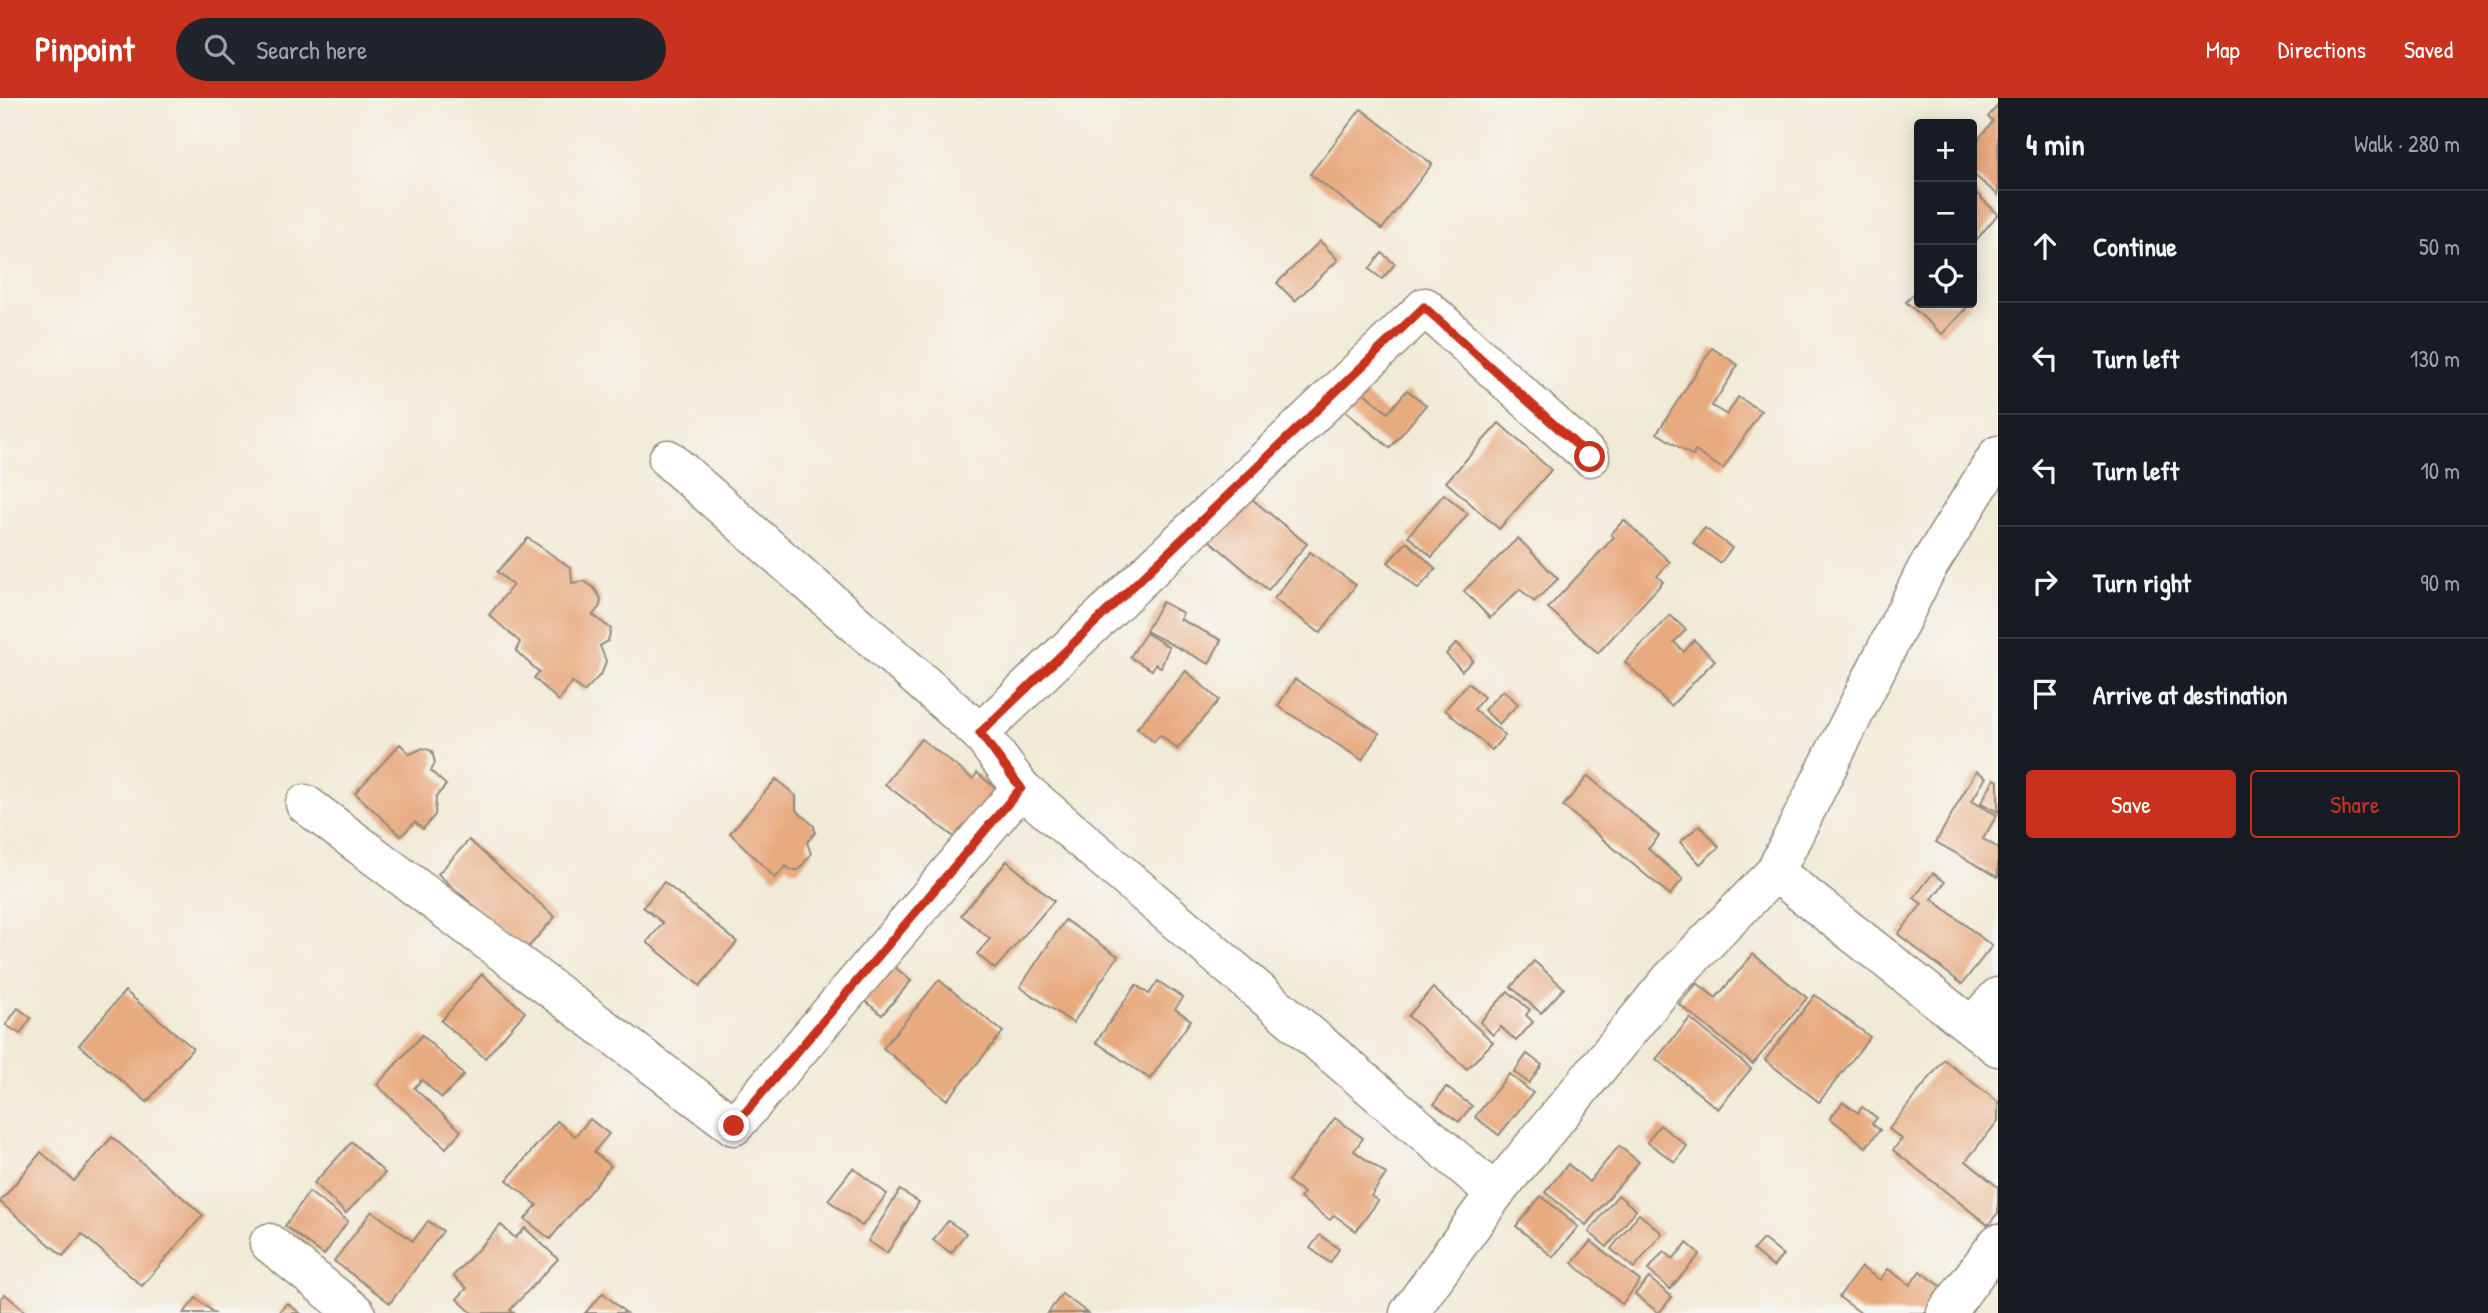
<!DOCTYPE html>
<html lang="en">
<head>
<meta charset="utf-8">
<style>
	:root { --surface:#171b24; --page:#20242c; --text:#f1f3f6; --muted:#9ea1a6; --line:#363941; --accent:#c8321e }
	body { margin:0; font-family:"Patrick Hand",sans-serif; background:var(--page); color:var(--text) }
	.controls { position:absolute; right:21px; top:21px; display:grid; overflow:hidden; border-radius:7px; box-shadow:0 4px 18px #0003 }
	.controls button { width:63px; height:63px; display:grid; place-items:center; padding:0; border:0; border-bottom:2px solid var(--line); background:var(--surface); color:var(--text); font:35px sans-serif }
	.stop { position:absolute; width:21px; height:21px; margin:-16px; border:5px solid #c8321e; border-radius:50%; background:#fff }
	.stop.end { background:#c8321e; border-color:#fff; box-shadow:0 2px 7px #0008 }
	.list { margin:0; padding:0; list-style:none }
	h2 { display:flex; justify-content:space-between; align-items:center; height:91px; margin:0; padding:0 28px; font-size:30px }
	h2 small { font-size:23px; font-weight:400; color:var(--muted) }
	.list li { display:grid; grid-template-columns:46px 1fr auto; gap:21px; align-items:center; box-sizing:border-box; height:112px; padding:0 28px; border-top:2px solid var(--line) }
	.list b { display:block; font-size:26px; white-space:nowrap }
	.list em { font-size:23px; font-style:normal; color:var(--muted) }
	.actions { display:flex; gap:14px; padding:21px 28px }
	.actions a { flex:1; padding:16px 0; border:2px solid var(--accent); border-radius:7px; text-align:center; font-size:24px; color:var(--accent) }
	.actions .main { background:var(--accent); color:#fff }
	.icon { flex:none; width:38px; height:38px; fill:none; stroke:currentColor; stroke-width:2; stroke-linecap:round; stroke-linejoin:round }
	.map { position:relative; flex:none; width:1998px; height:1215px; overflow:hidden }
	header { display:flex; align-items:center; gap:42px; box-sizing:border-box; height:98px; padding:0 35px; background:var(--accent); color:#fff }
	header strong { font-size:33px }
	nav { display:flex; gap:38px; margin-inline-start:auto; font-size:24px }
	.search { width:490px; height:63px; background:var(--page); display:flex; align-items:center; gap:18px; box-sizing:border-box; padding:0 24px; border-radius:38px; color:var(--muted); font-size:26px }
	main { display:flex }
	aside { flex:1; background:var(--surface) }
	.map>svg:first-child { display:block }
	.building { fill:#e8aa7f }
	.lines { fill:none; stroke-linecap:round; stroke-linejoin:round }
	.minor-casing { stroke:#968a7a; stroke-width:41 }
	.minor { stroke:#fff; stroke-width:38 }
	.route { stroke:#c8321e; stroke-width:9 }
</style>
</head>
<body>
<header>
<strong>Pinpoint</strong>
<div class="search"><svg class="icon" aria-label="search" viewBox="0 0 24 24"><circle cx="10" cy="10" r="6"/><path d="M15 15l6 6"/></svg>Search here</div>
<nav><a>Map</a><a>Directions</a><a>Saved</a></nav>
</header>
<main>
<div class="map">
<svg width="1998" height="1215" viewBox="0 0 1998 1215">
	<rect width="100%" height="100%" fill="#f6f6f2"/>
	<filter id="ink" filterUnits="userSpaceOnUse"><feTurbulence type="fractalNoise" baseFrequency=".0143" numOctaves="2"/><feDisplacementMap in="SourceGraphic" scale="14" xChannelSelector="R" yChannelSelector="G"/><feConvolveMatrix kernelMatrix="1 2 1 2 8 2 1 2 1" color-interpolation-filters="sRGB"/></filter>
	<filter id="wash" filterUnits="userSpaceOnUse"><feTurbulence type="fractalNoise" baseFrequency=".00686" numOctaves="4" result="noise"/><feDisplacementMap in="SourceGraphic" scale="28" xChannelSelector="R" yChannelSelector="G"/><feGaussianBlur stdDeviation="1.57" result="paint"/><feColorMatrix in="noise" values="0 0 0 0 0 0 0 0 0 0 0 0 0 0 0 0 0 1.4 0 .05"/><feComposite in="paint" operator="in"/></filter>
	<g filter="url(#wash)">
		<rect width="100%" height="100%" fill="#f1ead7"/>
		<g id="blocks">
			<g class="building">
				<path d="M1998 7V97L1972 75V49L1993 23 1988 19Z"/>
				<path d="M1361 11 1432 66 1382 131 1310 76Z"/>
				<path d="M1974 93 1998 116 1972 147V95Z"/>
				<path d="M1320 143 1338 162 1295 203 1277 185Z"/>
				<path d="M1382 155 1395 166 1382 181 1369 171Z"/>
				<path d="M1919 190V205H1971L1942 236 1906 204Z"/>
				<path d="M1712 250 1738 267 1712 308 1727 317 1738 299 1761 313 1723 371 1695 353 1693 358 1657 335Z"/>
				<path d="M1357 289 1388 315 1407 292 1426 307 1390 350 1340 309Z"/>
				<path d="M1499 325 1551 372 1499 431 1446 384Z"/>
				<path d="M1444 396 1468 416 1432 459 1408 438Z"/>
				<path d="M1247 397 1307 446 1268 492 1209 442Z"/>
				<path d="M1624 422 1670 464 1657 478 1663 484 1598 555 1548 510 1614 439 1611 436Z"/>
				<path d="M1705 430 1732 450 1720 465 1693 445Z"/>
				<path d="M528 440 571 470 572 485 584 483 594 490 601 501 600 508 593 517 611 531 608 543 600 548 606 563 602 575 584 594 572 584 559 603 534 580 539 574 516 553 520 544 489 517 513 487 497 474Z"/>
				<path d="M1518 440 1558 481 1534 504 1520 491 1490 520 1464 493Z"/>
				<path d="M1407 444 1436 471 1418 491 1388 464Z"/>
				<path d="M1310 454 1356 487 1320 535 1274 501Z"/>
				<path d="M1162 504 1183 515 1180 521 1221 542 1209 566 1146 533Z"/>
				<path d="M1670 517 1686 532 1674 544 1684 554 1694 542 1715 562 1671 608 1625 564Z"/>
				<path d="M1146 535 1169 549 1161 569 1155 566 1152 572 1130 559Z"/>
				<path d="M1457 545 1473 562 1462 573 1446 556Z"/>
				<path d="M1186 573 1219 602 1177 651 1160 637 1154 644 1137 630Z"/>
				<path d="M1295 581 1379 635 1362 662 1278 608Z"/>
				<path d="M1468 585 1484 599 1474 611 1505 637 1492 652 1445 612Z"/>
				<path d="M1503 592 1518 606 1499 626 1484 612Z"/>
				<path d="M921 641 973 681 977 675 997 691 958 742 885 686Z"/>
				<path d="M400 646 410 656 423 650 432 653 435 665 431 673 446 687 436 699 435 717 423 731 415 724 401 738 355 695Z"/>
				<path d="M1976 673 1986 679 1972 703 1997 717 1983 741 1998 750V779L1936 744Z"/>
				<path d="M1588 678 1659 738 1648 751 1683 781 1670 797 1563 708Z"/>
				<path d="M776 681 796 698V712L814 728 815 735 807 744 811 756 799 772H791L786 768 775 780 730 735Z"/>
				<path d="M1994 681 1998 683V714L1981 705Z"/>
				<path d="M1700 727 1719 749 1700 766 1680 744Z"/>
				<path d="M469 742 555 819 525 853 438 776Z"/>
				<path d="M1007 763 1054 803 995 871 977 856 990 841 961 817Z"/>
				<path d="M1933 775 1945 784 1932 801 1992 848 1962 886 1898 836 1922 806 1914 800Z"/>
				<path d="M664 784 737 844 700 888 647 844 663 825 643 809Z"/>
				<path d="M1065 822 1118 858 1073 925 1020 889Z"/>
				<path d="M1753 856 1807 900 1753 966 1679 906 1697 885 1716 900Z"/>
				<path d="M1534 863 1564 890 1541 915 1511 889Z"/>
				<path d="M895 869 911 883 882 917 865 903Z"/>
				<path d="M482 876 525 914 485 960 441 923Z"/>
				<path d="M939 882 1003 934 947 1002 883 950Z"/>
				<path d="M1158 883 1183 900 1175 911 1191 922 1150 981 1096 944 1136 887 1149 896Z"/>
				<path d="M1433 890 1493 944 1467 971 1408 918Z"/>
				<path d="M125 893 193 950 147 1004 79 947Z"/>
				<path d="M1508 893 1530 912 1526 917 1533 924 1516 943 1501 929 1493 937 1480 924Z"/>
				<path d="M1815 897 1870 939 1819 1004 1765 962Z"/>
				<path d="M18 910 31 920 20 936 6 927Z"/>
				<path d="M1690 920 1751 971 1718 1011 1656 961Z"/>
				<path d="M422 937 464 977 442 1000 422 982 414 990 461 1033 446 1050 377 987Z"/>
				<path d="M1527 956 1542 967 1529 985 1514 974Z"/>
				<path d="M1944 962 1998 1004V1023L1966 1063 1998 1089V1115L1988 1127 1893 1052 1902 1041 1889 1031Z"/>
				<path d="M1509 976 1533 995 1499 1037 1475 1019Z"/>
				<path d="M1446 989 1472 1008 1459 1024 1434 1006Z"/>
				<path d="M1843 1004 1858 1015 1862 1009 1877 1020 1872 1026 1880 1032 1866 1049 1830 1020Z"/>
				<path d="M1335 1020 1363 1040 1354 1053 1386 1076 1371 1098 1378 1103 1356 1133 1334 1117 1330 1122 1300 1100 1304 1095 1288 1083Z"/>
				<path d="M590 1021 609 1036 594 1054 611 1068 550 1141 525 1121 537 1107 507 1082 557 1023 575 1038Z"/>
				<path d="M1660 1027 1687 1048 1675 1064 1647 1044Z"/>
				<path d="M112 1039 203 1117 142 1188 82 1136 63 1158 0 1104 41 1054 74 1083Z"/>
				<path d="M352 1044 385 1075 346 1115 314 1085Z"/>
				<path d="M1619 1048 1639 1064 1586 1127 1545 1094 1568 1066 1589 1084Z"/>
				<path d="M853 1070 887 1096 862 1128 828 1102Z"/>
				<path d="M900 1092 919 1104 887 1155 868 1143Z"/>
				<path d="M309 1094 348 1123 324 1157 285 1128Z"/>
				<path d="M1618 1097 1636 1112 1607 1149 1589 1134Z"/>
				<path d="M1541 1098 1578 1129 1553 1159 1516 1128Z"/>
				<path d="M372 1113 413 1143 428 1123 443 1133 390 1205 334 1163Z"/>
				<path d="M1639 1116 1662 1135 1634 1170 1611 1151Z"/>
				<path d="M948 1123 966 1135 951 1155 933 1142Z"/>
				<path d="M501 1127 515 1140 525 1130 558 1161 510 1212 514 1215H472L457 1201 467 1190 453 1178Z"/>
				<path d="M1320 1137 1339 1151 1330 1165 1310 1150Z"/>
				<path d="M1763 1141 1783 1157 1773 1169 1753 1152Z"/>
				<path d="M1591 1143 1640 1183 1622 1206 1572 1165Z"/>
				<path d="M1687 1145 1700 1156 1670 1191 1648 1172 1664 1153 1673 1161Z"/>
				<path d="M1861 1169 1880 1182 1888 1171 1910 1187 1920 1173 1945 1191 1928 1215H1861L1839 1199Z"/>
				<path d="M1649 1180 1672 1199 1659 1215 1635 1196Z"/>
				<path d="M603 1195 626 1215H585Z"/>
				<path d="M5 1196 27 1215H0V1202Z"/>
				<path d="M1062 1196 1088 1215H1048Z"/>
				<path d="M196 1200 214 1215H184Z"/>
				<path d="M287 1205 300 1215H278Z"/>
			</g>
		</g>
	</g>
	<g filter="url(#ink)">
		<use href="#blocks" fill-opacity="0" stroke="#968a7a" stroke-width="2"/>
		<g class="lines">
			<defs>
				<g id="minor">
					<path d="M668 361 980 635 1021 690 1495 1095"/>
					<path d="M980 635 1425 209 1590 359"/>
					<path d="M305 706 734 1028 1021 690"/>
					<path d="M1775 774 1998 949"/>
					<path d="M1972 928 1998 899"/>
					<path d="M269 1145 356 1215"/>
					<path d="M1409 1215 1495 1095 1670 882 1775 774 1926 472 1998 357"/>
					<path d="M1946 1215 1998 1145"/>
				</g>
			</defs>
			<use href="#minor" class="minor-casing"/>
			<use href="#minor" class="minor"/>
		</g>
	</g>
	<g class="lines" filter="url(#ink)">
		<path class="route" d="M734 1028 1021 690 980 635 1424 209 1590 359"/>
	</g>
</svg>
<div class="controls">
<button>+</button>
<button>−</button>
<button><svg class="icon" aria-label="locate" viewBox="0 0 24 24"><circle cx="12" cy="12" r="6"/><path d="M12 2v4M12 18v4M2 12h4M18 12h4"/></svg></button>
</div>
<div class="stop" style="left:1590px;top:359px"></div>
<div class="stop end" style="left:734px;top:1028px"></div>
</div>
<aside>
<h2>4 min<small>Walk · 280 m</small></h2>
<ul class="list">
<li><svg class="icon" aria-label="ahead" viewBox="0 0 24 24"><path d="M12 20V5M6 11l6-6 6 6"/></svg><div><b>Continue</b></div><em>50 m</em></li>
<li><svg class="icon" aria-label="left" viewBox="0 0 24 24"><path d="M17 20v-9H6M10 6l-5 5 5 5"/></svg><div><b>Turn left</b></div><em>130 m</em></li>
<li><svg class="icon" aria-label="left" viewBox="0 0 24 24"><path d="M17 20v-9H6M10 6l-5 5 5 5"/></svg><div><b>Turn left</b></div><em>10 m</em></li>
<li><svg class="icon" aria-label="right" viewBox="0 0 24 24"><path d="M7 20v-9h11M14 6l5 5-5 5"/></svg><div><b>Turn right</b></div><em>90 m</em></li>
<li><svg class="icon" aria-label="arrive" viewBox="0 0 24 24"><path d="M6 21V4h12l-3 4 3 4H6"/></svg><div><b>Arrive at destination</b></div></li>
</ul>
<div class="actions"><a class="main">Save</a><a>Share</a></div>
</aside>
</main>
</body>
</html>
